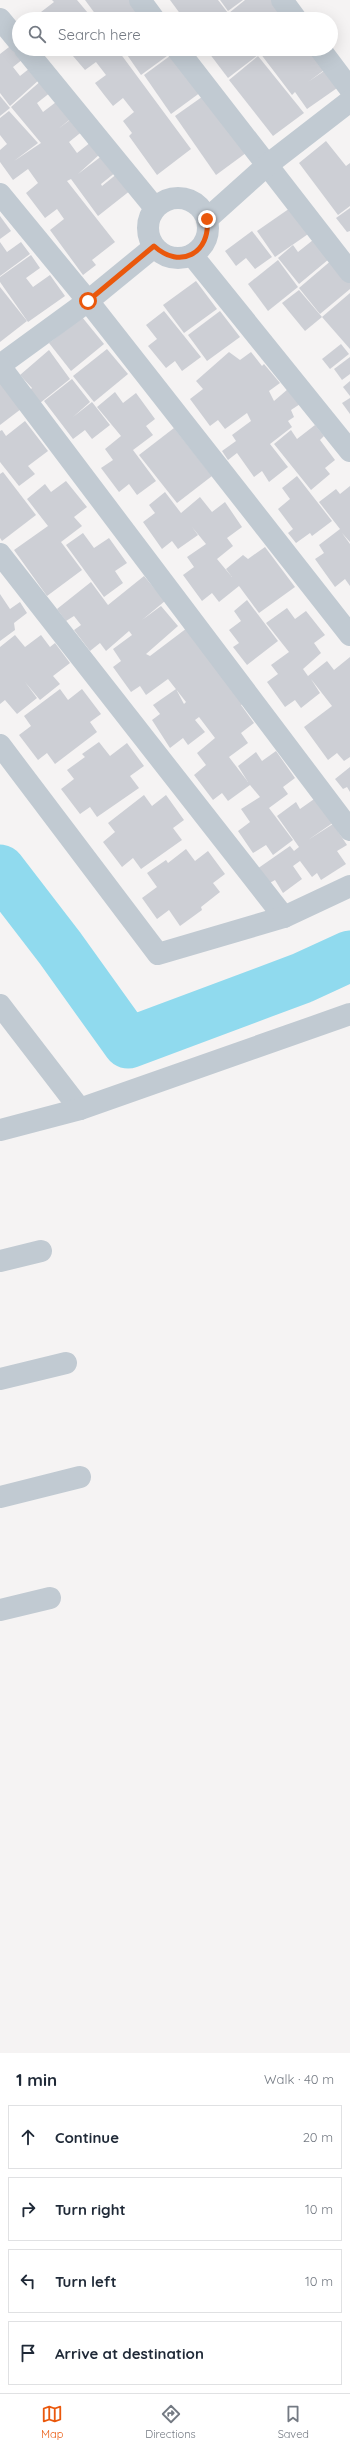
<!DOCTYPE html>
<html lang="en">
<head>
<meta charset="utf-8">
<style>
	:root { --surface:#fff; --page:#f6f6f7; --text:#1f2937; --muted:#747a83; --line:#e0e1e3; --accent:#ea580c }
	body { margin:0; font-family:Quicksand,sans-serif; background:var(--page); color:var(--text) }
	.stop { position:absolute; width:12px; height:12px; margin:-9px; border:3px solid #ea580c; border-radius:50%; background:#fff }
	.stop.end { background:#ea580c; border-color:#fff; box-shadow:0 1px 4px #0008 }
	.list { margin:0; padding:0; list-style:none }
	h2 { display:flex; justify-content:space-between; align-items:center; height:52px; margin:0; padding:0 16px; font-size:17px }
	h2 small { font-size:13px; font-weight:400; color:var(--muted) }
	.list li { display:grid; grid-template-columns:26px 1fr auto; gap:12px; align-items:center; box-sizing:border-box; height:64px; margin:0 8px 8px; padding:0 8px; border:1px solid var(--line); border-radius:0px }
	.list b { display:block; font-size:15px; white-space:nowrap }
	.list em { font-size:13px; font-style:normal; color:var(--muted) }
	.icon { flex:none; width:22px; height:22px; fill:none; stroke:currentColor; stroke-width:2; stroke-linecap:round; stroke-linejoin:round }
	.map { position:relative; flex:none; width:350px; height:2053px; overflow:hidden }
	.search { position:absolute; background:var(--surface); box-shadow:0 4px 16px #0002; left:12px; right:12px; top:12px; height:44px; display:flex; align-items:center; gap:10px; box-sizing:border-box; padding:0 14px; border-radius:22px; color:var(--muted); font-size:15px }
	.sheet { height:340px; background:var(--surface) }
	nav { display:flex; justify-content:space-around; align-items:center; box-sizing:border-box; height:56px; border-top:1px solid var(--line); background:var(--surface); font-size:11px; color:var(--muted) }
	nav a { display:grid; justify-items:center; gap:2px }
	nav .on { color:var(--accent) }
	.map>svg:first-child { display:block }
	.lines { fill:none; stroke-linecap:round; stroke-linejoin:round }
	.river { stroke:#90daee; stroke-width:51 }
	.building { fill:#cdcfd5 }
	.street { stroke:#c1cad2; stroke-width:22 }
	.route { stroke:#ea580c; stroke-width:5 }
</style>
</head>
<body>
<div class="map">
<svg width="350" height="2053" viewBox="0 0 350 2053">
	<rect width="100%" height="100%" fill="#f5f3f3"/>
	<g class="lines">
		<path class="river" d="M0 870 60 948 128 1043 302 978 350 956"/>
	</g>
	<g class="building">
		<path d="M52 0H77L93 19H47L41 12 54 2Z"/>
		<path d="M85 0H134L144 14 137 19H99Z"/>
		<path d="M170 0H218L228 13 220 19H184Z"/>
		<path d="M220 0H243L228 11Z"/>
		<path d="M245 0H274L288 19H233L229 13Z"/>
		<path d="M13 44 23 59 13 67 20 76 30 68 40 79 10 106 0 93V54Z"/>
		<path d="M67 49H117L191 149 157 175 129 136 132 133 123 121 134 112 123 98 113 106 105 96 95 83 106 75 96 62 85 70Z"/>
		<path d="M123 49H168L171 53 141 75Z"/>
		<path d="M206 49H254L258 55 228 78Z"/>
		<path d="M257 49H312L327 68 308 82 327 69 340 86 307 109 295 92 292 95Z"/>
		<path d="M174 53 201 92 171 114 144 75Z"/>
		<path d="M258 56 304 113 273 136 229 80Z"/>
		<path d="M42 80 51 92 37 103 43 112 60 99 73 117 58 129 74 117 84 130 69 142 77 153 91 142 100 154 78 174 103 155 116 172 101 184 102 186 118 173 131 190 98 216 71 179 67 181 115 242 92 260 96 265 83 275 50 230 64 219 57 209 45 218 26 193 38 183 28 169 13 180 0 162V150L7 144 0 135V118L9 111 38 143 14 161 41 143 11 107Z"/>
		<path d="M209 92 250 150 216 175 175 116Z"/>
		<path d="M0 96 10 108 0 116Z"/>
		<path d="M326 141 346 166 350 163V206L338 215 299 163Z"/>
		<path d="M293 206 311 232 275 257 257 231Z"/>
		<path d="M350 208V231L347 232 336 218Z"/>
		<path d="M0 216 11 231 0 239Z"/>
		<path d="M252 231 272 257 255 269 246 258 236 266 225 251Z"/>
		<path d="M313 240 329 259 299 284 278 258 293 245 298 252Z"/>
		<path d="M0 242 7 252 21 242 30 254 0 276Z"/>
		<path d="M31 255 40 268 26 278 33 287 50 275 65 296 28 322 0 282V277Z"/>
		<path d="M333 259 350 281V289L320 314 299 288Z"/>
		<path d="M278 260 298 287 268 311 248 284Z"/>
		<path d="M196 281 217 309 184 333 163 305Z"/>
		<path d="M0 287 27 321 0 342Z"/>
		<path d="M299 290 322 317 305 331 282 303Z"/>
		<path d="M350 293V349L322 317Z"/>
		<path d="M164 311 201 357 182 371 175 361 166 368 148 346 157 339 146 325Z"/>
		<path d="M220 311 240 337 207 361 188 335Z"/>
		<path d="M82 317 104 344 71 371 49 343Z"/>
		<path d="M341 344 349 354 330 369 322 359Z"/>
		<path d="M107 349 128 374 94 402 73 376Z"/>
		<path d="M49 350 70 379 40 403 30 390 32 388 20 375Z"/>
		<path d="M229 352 240 360 251 352 262 366 264 364 280 383 269 391 274 401 288 389 300 404 291 410 294 417 288 421 292 427 270 444 288 467 269 482 262 471 254 477 237 453 228 460 222 451 236 441 232 435 251 421 247 413 225 429 218 420 210 426 190 399 203 389 196 381Z"/>
		<path d="M350 357V374L342 380 334 369Z"/>
		<path d="M72 379 90 402 73 417 92 402 110 425 92 439 85 430 73 439 44 401Z"/>
		<path d="M0 381 21 409 0 425Z"/>
		<path d="M350 381V396L343 387Z"/>
		<path d="M115 392 123 403 136 393 155 419 146 426 153 435 133 450 156 481 137 495 129 484 119 492 101 468 113 460 105 449 121 436 97 407Z"/>
		<path d="M350 398V414L342 403Z"/>
		<path d="M25 421 48 451 28 466 35 474 19 486 0 462V431L2 430 6 436Z"/>
		<path d="M315 425 324 436 320 440 335 460 325 468 330 474 311 490 274 444 291 430 297 439Z"/>
		<path d="M174 428 212 476 177 503 139 455Z"/>
		<path d="M3 472 36 515 2 541 0 538V474Z"/>
		<path d="M297 476 332 521 312 536 310 533 296 543 288 533 293 529 278 509 290 499 282 488Z"/>
		<path d="M66 481 87 507 74 517 82 526 61 542 82 570 47 596 14 550 48 526 27 499 45 484 51 492Z"/>
		<path d="M350 486V542L342 533 350 544V586L345 579 335 587 315 559 324 553 319 545 340 529 319 502 336 489 340 494Z"/>
		<path d="M165 492 181 513 200 497 212 512 225 502 242 527 227 538 233 546 217 559 232 577 226 569 243 555 248 559 265 547 295 587 259 613 239 586 219 602 212 593 202 601 183 575 194 567 187 557 206 544 192 527 198 535 178 549 172 541 162 549 143 522 155 513 149 505Z"/>
		<path d="M83 533 94 548 109 538 127 563 115 571 123 583 104 597 66 545Z"/>
		<path d="M144 576 165 601 142 620 161 606 178 626 146 654 150 656 187 628 245 702 241 705 254 723 241 733 248 743 229 757 248 782 238 766 256 752 262 761 276 751 295 778 283 787 288 794 269 808 293 840 273 855 266 845 253 853 238 831 250 822 241 809 260 797 250 785 228 801 222 793 213 800 194 775 206 765 197 753 215 738 199 717 195 720 205 732 188 745 183 738 170 748 152 720 160 714 153 705 176 689 184 704 186 702 168 679 146 695 140 686 131 692 113 667 121 661 113 649 132 635 129 631 106 651 100 643 90 651 74 630 81 625 74 616 66 621 57 609 91 582 108 605Z"/>
		<path d="M0 594 10 609 20 602 27 613 14 623 15 630 0 641Z"/>
		<path d="M247 600 278 641 247 665 233 647 239 643 229 630 241 621 234 611Z"/>
		<path d="M287 608 295 619 306 611 325 635 314 643 321 653 303 669 308 676 327 661 334 670 350 657V757L344 761 337 753 328 760 304 727 332 706 311 679 320 693 301 708 295 700 285 707 267 682 278 674 271 665 289 652 266 623Z"/>
		<path d="M15 635 25 647 41 635 50 647 55 643 70 663 53 676 60 684 40 700 25 682 37 698 17 714 5 700 0 704V647Z"/>
		<path d="M60 689 68 700 82 689 101 714 90 722 97 732 55 764 47 753 38 760 19 735 31 726 24 716Z"/>
		<path d="M99 742 110 756 127 743 144 766 130 776 139 788 97 817 90 807 80 814 61 789 74 779 67 770 85 757 82 754Z"/>
		<path d="M350 767V792L347 787 343 789 335 779Z"/>
		<path d="M144 795 152 806 166 795 184 820 173 828 182 840 141 869 133 858 122 867 103 842 115 832 108 823Z"/>
		<path d="M317 797 334 822 308 840 333 824 347 845 337 851 346 864 321 880 317 873 312 877 300 861 293 866 302 879 283 893 275 880 268 884 257 869 290 846 294 851 299 847 277 816 296 802 300 809Z"/>
		<path d="M186 849 195 861 208 851 225 874 213 883 220 892 201 907 202 910 180 926 169 910 157 919 142 898 157 887 147 873 166 860 168 863Z"/>
	</g>
	<g class="lines">
		<g class="street">
			<path d="M140 0 154 19"/>
			<path d="M282 0 296 19"/>
			<path d="M0 19 19 42"/>
			<path d="M25 49 155 208"/>
			<path d="M177 49 350 272"/>
			<path d="M320 49 350 89"/>
			<path d="M0 194 88 301 350 635"/>
			<circle cx="178" cy="228" r="30"/>
			<path d="M207 219 266 166 350 101"/>
			<path d="M192 255 350 451"/>
			<path d="M0 365 88 301 154 247"/>
			<path d="M0 366 350 830"/>
			<path d="M0 554 284 917"/>
			<path d="M0 745 158 954 284 917 350 886"/>
			<path d="M0 1005 80 1109"/>
			<path d="M0 1130 80 1109 350 1014"/>
			<path d="M0 1261 41 1251"/>
			<path d="M0 1379 66 1363"/>
			<path d="M0 1497 80 1477"/>
			<path d="M0 1610 50 1598"/>
		</g>
	</g>
	<g class="lines">
		<path class="route" d="M88 301 154 246C180 270 211 253 207 219"/>
	</g>
</svg>
<div class="stop" style="left:88px;top:301px"></div>
<div class="stop end" style="left:207px;top:219px"></div>
<div class="search"><svg class="icon" aria-label="search" viewBox="0 0 24 24"><circle cx="10" cy="10" r="6"/><path d="M15 15l6 6"/></svg>Search here</div>
</div>
<section class="sheet">
<h2>1 min<small>Walk · 40 m</small></h2>
<ul class="list">
<li><svg class="icon" aria-label="ahead" viewBox="0 0 24 24"><path d="M12 20V5M6 11l6-6 6 6"/></svg><div><b>Continue</b></div><em>20 m</em></li>
<li><svg class="icon" aria-label="right" viewBox="0 0 24 24"><path d="M7 20v-9h11M14 6l5 5-5 5"/></svg><div><b>Turn right</b></div><em>10 m</em></li>
<li><svg class="icon" aria-label="left" viewBox="0 0 24 24"><path d="M17 20v-9H6M10 6l-5 5 5 5"/></svg><div><b>Turn left</b></div><em>10 m</em></li>
<li><svg class="icon" aria-label="arrive" viewBox="0 0 24 24"><path d="M6 21V4h12l-3 4 3 4H6"/></svg><div><b>Arrive at destination</b></div></li>
</ul>
</section>
<nav>
<a class="on"><svg class="icon" aria-label="map" viewBox="0 0 24 24"><path d="M3 6l6-2 6 2 6-2v14l-6 2-6-2-6 2zM9 4v14M15 6v14"/></svg>Map</a>
<a><svg class="icon" aria-label="directions" viewBox="0 0 24 24"><path d="M12 3l9 9-9 9-9-9zM9 14v-3h6M13 9l2 2-2 2"/></svg>Directions</a>
<a><svg class="icon" aria-label="saved" viewBox="0 0 24 24"><path d="M7 4h10v16l-5-4-5 4z"/></svg>Saved</a>
</nav>
</body>
</html>
